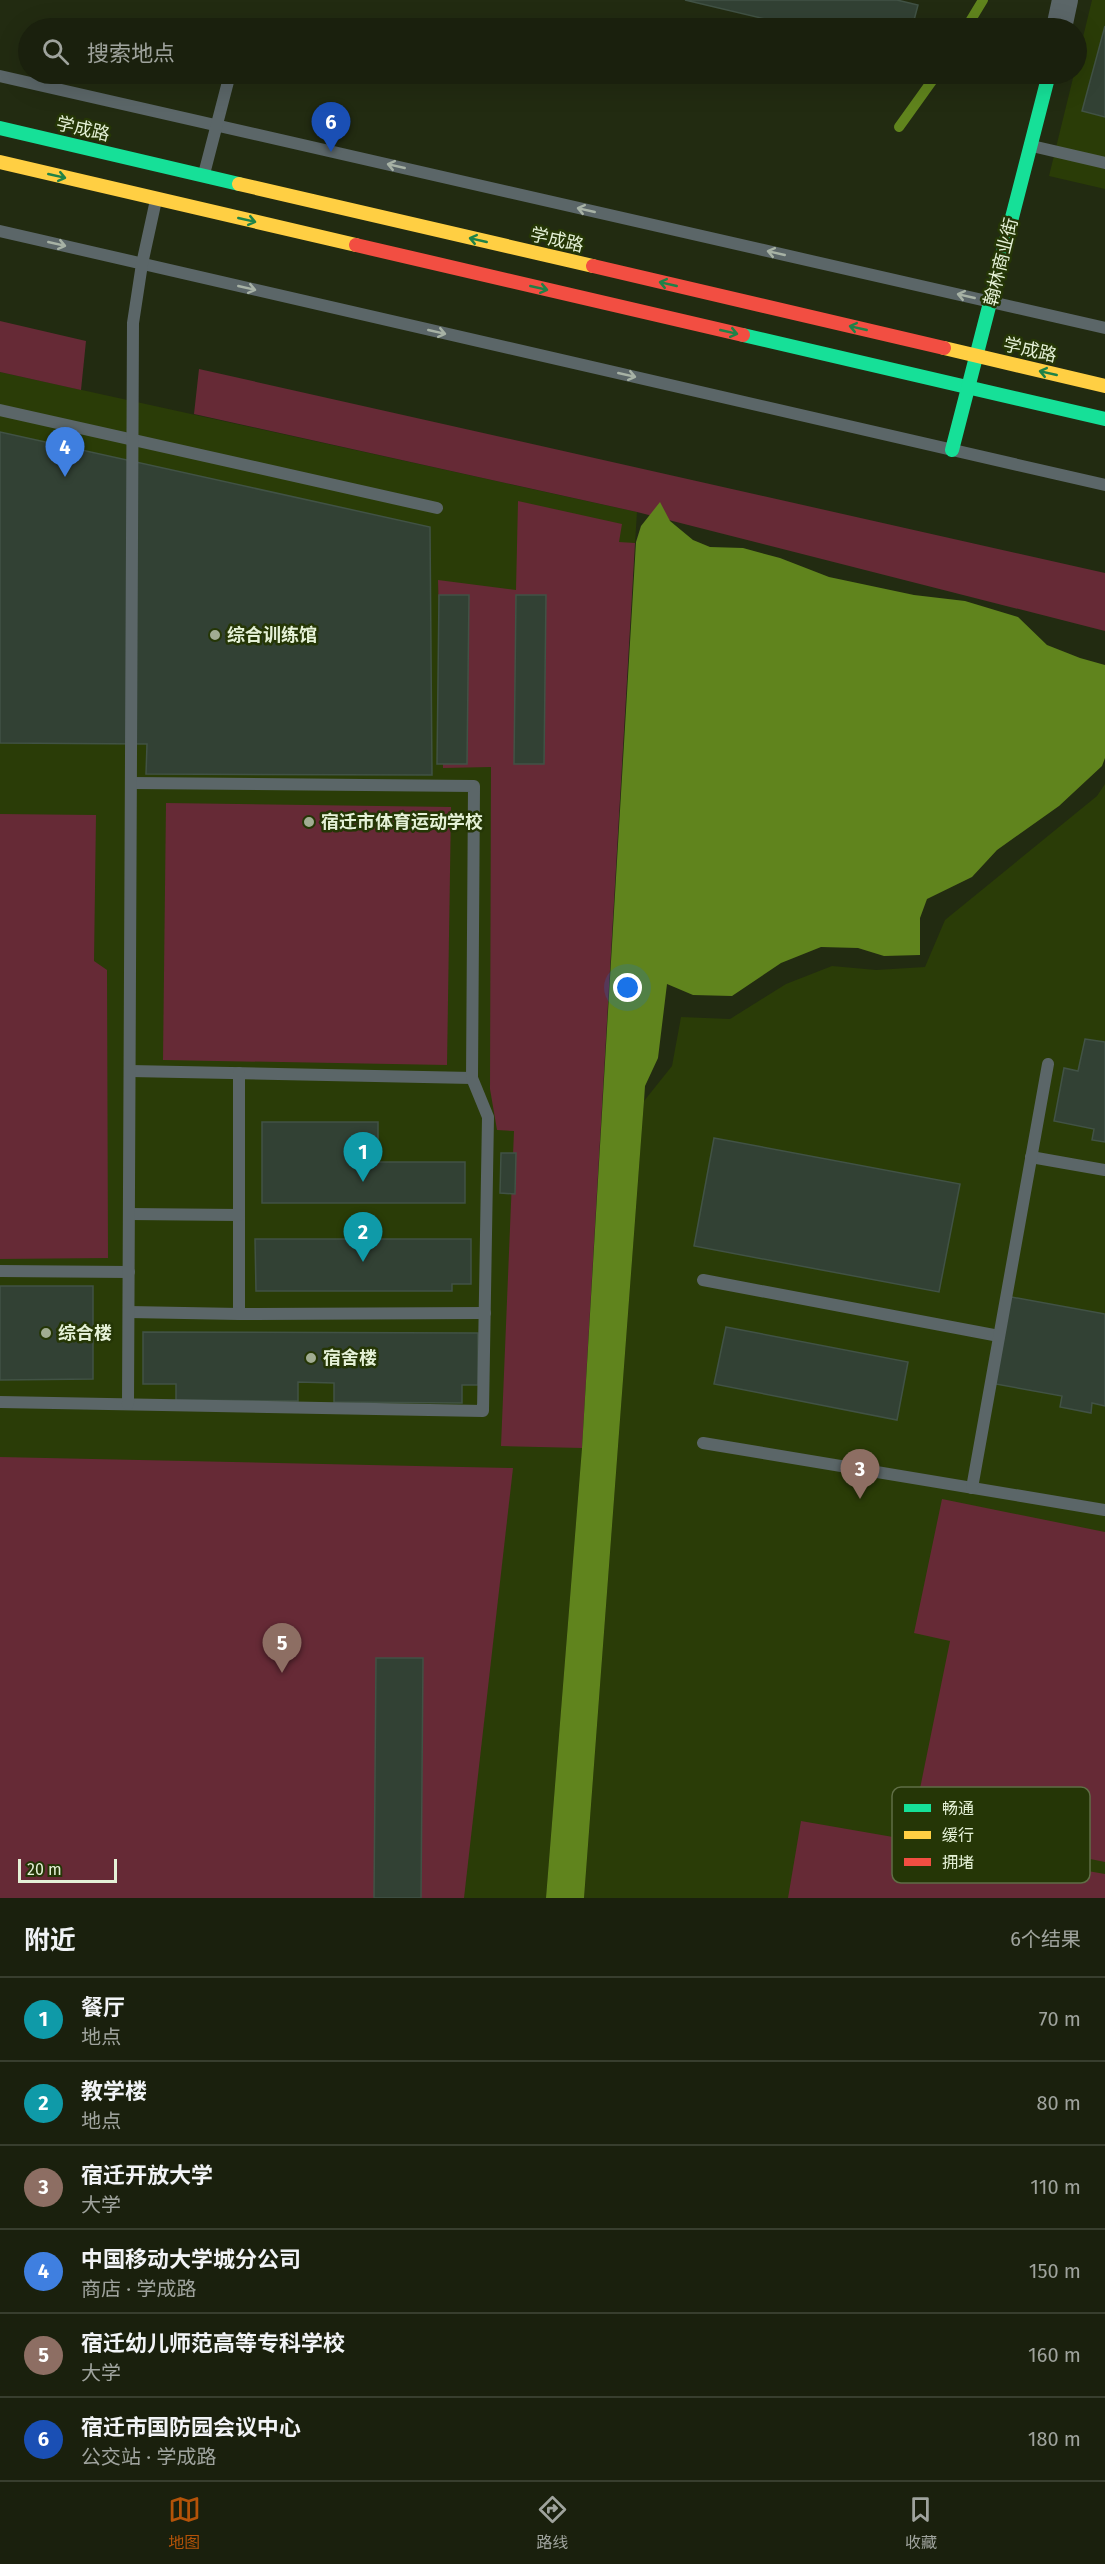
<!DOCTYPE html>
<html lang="zh">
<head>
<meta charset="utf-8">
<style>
	:root { --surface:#1a200d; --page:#272d1b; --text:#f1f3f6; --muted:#9fa39d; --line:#383e2e; --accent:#b45309 }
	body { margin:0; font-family:"Fira Sans","Noto Sans SC",sans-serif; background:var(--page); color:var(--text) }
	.scale { position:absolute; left:18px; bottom:15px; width:99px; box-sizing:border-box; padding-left:6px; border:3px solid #e5f1d7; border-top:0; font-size:16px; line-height:21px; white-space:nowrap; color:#e5f1d7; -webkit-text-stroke:4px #253606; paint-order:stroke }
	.you { position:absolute; left:628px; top:988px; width:21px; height:21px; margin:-15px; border:4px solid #fff; border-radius:50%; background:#1a73e8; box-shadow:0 0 0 9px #1a73e833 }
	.badge { display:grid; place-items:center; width:39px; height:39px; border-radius:50%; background:var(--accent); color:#fff; font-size:20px; font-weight:700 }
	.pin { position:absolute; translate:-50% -50px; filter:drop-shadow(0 2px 3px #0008) }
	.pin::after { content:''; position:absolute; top:32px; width:21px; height:18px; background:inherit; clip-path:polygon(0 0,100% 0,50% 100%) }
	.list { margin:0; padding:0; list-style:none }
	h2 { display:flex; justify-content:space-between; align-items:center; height:78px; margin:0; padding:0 24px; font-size:26px }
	h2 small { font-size:20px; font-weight:400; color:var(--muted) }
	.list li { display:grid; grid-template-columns:39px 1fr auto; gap:18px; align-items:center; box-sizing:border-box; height:84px; padding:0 24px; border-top:2px solid var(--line) }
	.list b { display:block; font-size:22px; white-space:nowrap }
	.list p { margin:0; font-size:20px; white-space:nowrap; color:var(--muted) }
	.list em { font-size:20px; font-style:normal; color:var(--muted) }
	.icon { flex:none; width:33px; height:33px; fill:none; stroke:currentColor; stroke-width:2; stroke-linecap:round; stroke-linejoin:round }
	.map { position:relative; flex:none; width:1105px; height:1898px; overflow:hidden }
	.search { position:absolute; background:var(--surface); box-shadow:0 6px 24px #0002; left:18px; right:18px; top:18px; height:66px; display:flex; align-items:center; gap:15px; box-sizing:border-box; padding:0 21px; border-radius:33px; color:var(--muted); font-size:22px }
	.sheet { height:582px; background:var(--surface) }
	nav { display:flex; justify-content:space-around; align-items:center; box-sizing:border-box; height:84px; border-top:2px solid var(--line); background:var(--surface); font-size:16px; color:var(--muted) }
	nav a { display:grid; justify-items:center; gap:3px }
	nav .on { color:var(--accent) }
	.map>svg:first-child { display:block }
	.built { fill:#2a3c07 }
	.green { fill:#662a36 }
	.water { fill:#60841d }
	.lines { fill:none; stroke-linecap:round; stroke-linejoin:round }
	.stream { stroke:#60841d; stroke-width:10 }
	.building { fill:#324134; stroke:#415245; stroke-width:1.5 }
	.lane { stroke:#5b6668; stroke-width:12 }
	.street { stroke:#5b6668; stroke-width:26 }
	.fast { stroke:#16e098; stroke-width:14 }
	.slow { stroke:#ffcf43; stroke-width:14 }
	.jam { stroke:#f24e42; stroke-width:14 }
	.oneway { stroke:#a7b2a5 }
	.oneway2 { stroke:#1e8248 }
	.poi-dot { fill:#a1ac92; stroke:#253606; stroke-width:2 }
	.labels { text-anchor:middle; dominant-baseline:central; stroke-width:5; stroke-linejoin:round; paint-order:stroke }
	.street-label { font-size:18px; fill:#e5f1d7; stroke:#253606 }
	.poi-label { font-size:18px; font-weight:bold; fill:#e5f1d7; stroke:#253606; text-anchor:start }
	.key { fill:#253606; stroke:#5f6e45; stroke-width:1.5 }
	.key-label { font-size:16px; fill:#e5f1d7 }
</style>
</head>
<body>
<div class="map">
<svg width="1105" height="1898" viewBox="0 0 1105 1898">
	<rect width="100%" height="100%" fill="#222b11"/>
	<g class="built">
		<path d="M1092 0H1105V189L1049 176 1074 74H1076L1077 62Z"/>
		<path d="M0 372 637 512 600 1100 582 1448 546 1898H0Z"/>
		<path d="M1105 784V1898H584L644 1101 672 1066 681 1017 730 1019 786 984 832 966 876 970 925 967 945 920 1097 796Z"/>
	</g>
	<g class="green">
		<path d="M0 321 86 341 81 390 0 372Z"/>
		<path d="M199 369 1105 573V631L637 512 194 414Z"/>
		<path d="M518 501 622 524 619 542 635 543 582 1448 501 1446 514 1131 497 1130 490 1089 491 767 443 768 438 580 516 590Z"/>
		<path d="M166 803 451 807 447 1065 163 1060Z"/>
		<path d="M0 814 96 815 94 961 107 970 108 1258 0 1259Z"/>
		<path d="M0 1457 513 1468 464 1898H0Z"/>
		<path d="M942 1499 1105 1532V1862L913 1823 950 1641 914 1633Z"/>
		<path d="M801 1821 1105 1874V1898H788Z"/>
	</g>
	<path class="water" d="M660 502 670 521 693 540 710 547 743 548 780 558 829 577 914 595 965 601 1018 617 1047 645 1080 658 1105 665V758L1102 766 1059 806 997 850 972 877 927 899 920 918V955L884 956 858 948 821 947 781 963 732 996 693 995 667 984 658 1058 645 1086 644 1101 584 1898H546L582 1448 636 542 641 526Z"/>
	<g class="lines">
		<g class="stream">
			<path d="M966 28 983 0"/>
			<path d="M899 127 937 74"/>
		</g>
	</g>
	<g class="building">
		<path d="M685 0H897L918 5 912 28H803Z"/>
		<path d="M1105 26V117L1082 111Z"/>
		<path d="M0 432 430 527 432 775 146 774 147 744 0 743Z"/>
		<path d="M439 595H469L467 764H437Z"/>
		<path d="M516 595H546L544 764H514Z"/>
		<path d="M1085 1039 1105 1042V1142L1092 1140 1094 1129 1054 1121 1064 1068 1078 1071Z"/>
		<path d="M262 1122H378V1162H465V1203H262Z"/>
		<path d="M714 1138 960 1184 939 1292 694 1246Z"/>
		<path d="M501 1153H516L515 1194 500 1193Z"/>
		<path d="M255 1239H471V1284H452V1291H256Z"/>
		<path d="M0 1286H93V1379L0 1380Z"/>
		<path d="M1006 1296 1105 1314V1406L1092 1403 1091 1413 1060 1407 1062 1396 990 1383Z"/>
		<path d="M726 1327 908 1362 897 1420 714 1384Z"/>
		<path d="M143 1332 478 1333V1385H462V1403L334 1402V1383L298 1382V1401L176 1400V1384H143Z"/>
		<path d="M376 1658H423L421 1898H374Z"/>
	</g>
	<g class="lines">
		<g class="lane">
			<path d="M0 76 1105 328"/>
			<path d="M1032 146 1105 163"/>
			<path d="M204 174 230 74"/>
			<path d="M0 231 1105 485"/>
			<path d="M0 410 437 508"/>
			<path d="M130 1071 472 1078"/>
			<path d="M239 1073V1314"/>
			<path d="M1031 1157 1105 1170"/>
			<path d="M129 1214 239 1215"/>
			<path d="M0 1271 129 1272"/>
			<path d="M703 1280 999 1336"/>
			<path d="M129 1312 239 1314 485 1313"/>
			<path d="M0 1402 483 1411 488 1117 472 1078 474 786 131 783"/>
			<path d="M128 1404 133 323 142 264 156 200"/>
			<path d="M703 1443 1105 1510"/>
			<path d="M972 1488 1048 1064"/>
		</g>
		<path class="street" d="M1059 28 1065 0"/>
		<g class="fast">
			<path d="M0 128 239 184"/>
			<path d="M743 335 1105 419"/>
			<path d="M952 450 1049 74"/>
		</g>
		<g class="slow">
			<path d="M0 162 356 245"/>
			<path d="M239 184 593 266"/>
			<path d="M944 348 1105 386"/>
		</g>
		<g class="jam">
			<path d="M356 245 743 335"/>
			<path d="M593 266 944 348"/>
		</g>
	</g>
	<defs><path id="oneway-shaft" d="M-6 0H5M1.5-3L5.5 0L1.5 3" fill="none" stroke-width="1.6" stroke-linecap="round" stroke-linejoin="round" transform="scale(1.5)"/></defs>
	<g class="oneway">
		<use href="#oneway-shaft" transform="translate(396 166) rotate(-167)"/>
		<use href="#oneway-shaft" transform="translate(586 210) rotate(-167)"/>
		<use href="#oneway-shaft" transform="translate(57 244) rotate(13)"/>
		<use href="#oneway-shaft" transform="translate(776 253) rotate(-167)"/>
		<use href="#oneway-shaft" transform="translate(247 288) rotate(13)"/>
		<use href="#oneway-shaft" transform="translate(966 296) rotate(-167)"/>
		<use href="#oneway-shaft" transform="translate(437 332) rotate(13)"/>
		<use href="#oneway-shaft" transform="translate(627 375) rotate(13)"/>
	</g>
	<g class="oneway2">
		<use href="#oneway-shaft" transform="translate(57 176) rotate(13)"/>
		<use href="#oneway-shaft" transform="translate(247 220) rotate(13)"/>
		<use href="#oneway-shaft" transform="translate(478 240) rotate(-167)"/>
		<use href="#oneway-shaft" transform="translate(668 284) rotate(-167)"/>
		<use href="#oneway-shaft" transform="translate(539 288) rotate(13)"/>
		<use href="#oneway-shaft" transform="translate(858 328) rotate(-167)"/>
		<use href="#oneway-shaft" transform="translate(729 332) rotate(13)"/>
		<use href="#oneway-shaft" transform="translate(1048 373) rotate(-167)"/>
	</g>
	<g class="poi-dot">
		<circle cx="215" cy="635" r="6"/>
		<circle cx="309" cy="822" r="6"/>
		<circle cx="46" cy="1333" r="6"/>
		<circle cx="311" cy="1358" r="6"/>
	</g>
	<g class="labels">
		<g class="street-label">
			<text transform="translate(83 129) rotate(13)">学成路</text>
			<text transform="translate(557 240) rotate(13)">学成路</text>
			<text transform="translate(1001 262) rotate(-76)">翰林商业街</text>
			<text transform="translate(1030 350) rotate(13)">学成路</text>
		</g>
		<g class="poi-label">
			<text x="227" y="635">综合训练馆</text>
			<text x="321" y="822">宿迁市体育运动学校</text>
			<text x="58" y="1333">综合楼</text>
			<text x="323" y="1358">宿舍楼</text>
		</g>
	</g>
	<rect x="892" y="1787" width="198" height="96" rx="9" class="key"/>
	<rect x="904" y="1804" width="27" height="8" fill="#16e098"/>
	<rect x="904" y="1831" width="27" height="8" fill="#ffcf43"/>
	<rect x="904" y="1858" width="27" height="8" fill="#f24e42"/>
	<g class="key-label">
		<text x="942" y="1814">畅通</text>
		<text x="942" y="1841">缓行</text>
		<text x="942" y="1868">拥堵</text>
	</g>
</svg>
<div class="scale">20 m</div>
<div class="you"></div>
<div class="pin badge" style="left:363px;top:1182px;background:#0f9aa8">1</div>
<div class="pin badge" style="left:363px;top:1262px;background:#0f9aa8">2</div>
<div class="pin badge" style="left:860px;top:1499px;background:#8d6e63">3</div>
<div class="pin badge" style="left:65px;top:477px;background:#3f7fe0">4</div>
<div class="pin badge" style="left:282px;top:1673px;background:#8d6e63">5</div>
<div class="pin badge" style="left:331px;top:152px;background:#1a4fb4">6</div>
<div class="search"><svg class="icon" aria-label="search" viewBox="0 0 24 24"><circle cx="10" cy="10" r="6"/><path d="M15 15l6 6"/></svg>搜索地点</div>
</div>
<section class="sheet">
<h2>附近<small>6个结果</small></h2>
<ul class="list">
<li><span class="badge" style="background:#0f9aa8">1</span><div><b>餐厅</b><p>地点</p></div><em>70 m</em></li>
<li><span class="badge" style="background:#0f9aa8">2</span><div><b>教学楼</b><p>地点</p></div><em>80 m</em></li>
<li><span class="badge" style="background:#8d6e63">3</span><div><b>宿迁开放大学</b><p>大学</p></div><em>110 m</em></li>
<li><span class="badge" style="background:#3f7fe0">4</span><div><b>中国移动大学城分公司</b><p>商店 · 学成路</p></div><em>150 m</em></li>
<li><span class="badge" style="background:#8d6e63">5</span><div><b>宿迁幼儿师范高等专科学校</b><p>大学</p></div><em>160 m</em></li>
<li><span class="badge" style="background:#1a4fb4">6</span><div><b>宿迁市国防园会议中心</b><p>公交站 · 学成路</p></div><em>180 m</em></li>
</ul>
</section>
<nav>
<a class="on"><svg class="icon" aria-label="map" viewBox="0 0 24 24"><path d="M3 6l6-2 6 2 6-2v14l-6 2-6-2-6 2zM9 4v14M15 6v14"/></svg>地图</a>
<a><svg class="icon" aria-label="directions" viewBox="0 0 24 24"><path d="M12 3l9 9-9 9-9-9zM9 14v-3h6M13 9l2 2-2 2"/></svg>路线</a>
<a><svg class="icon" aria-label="saved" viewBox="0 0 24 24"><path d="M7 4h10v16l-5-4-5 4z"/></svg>收藏</a>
</nav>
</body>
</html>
